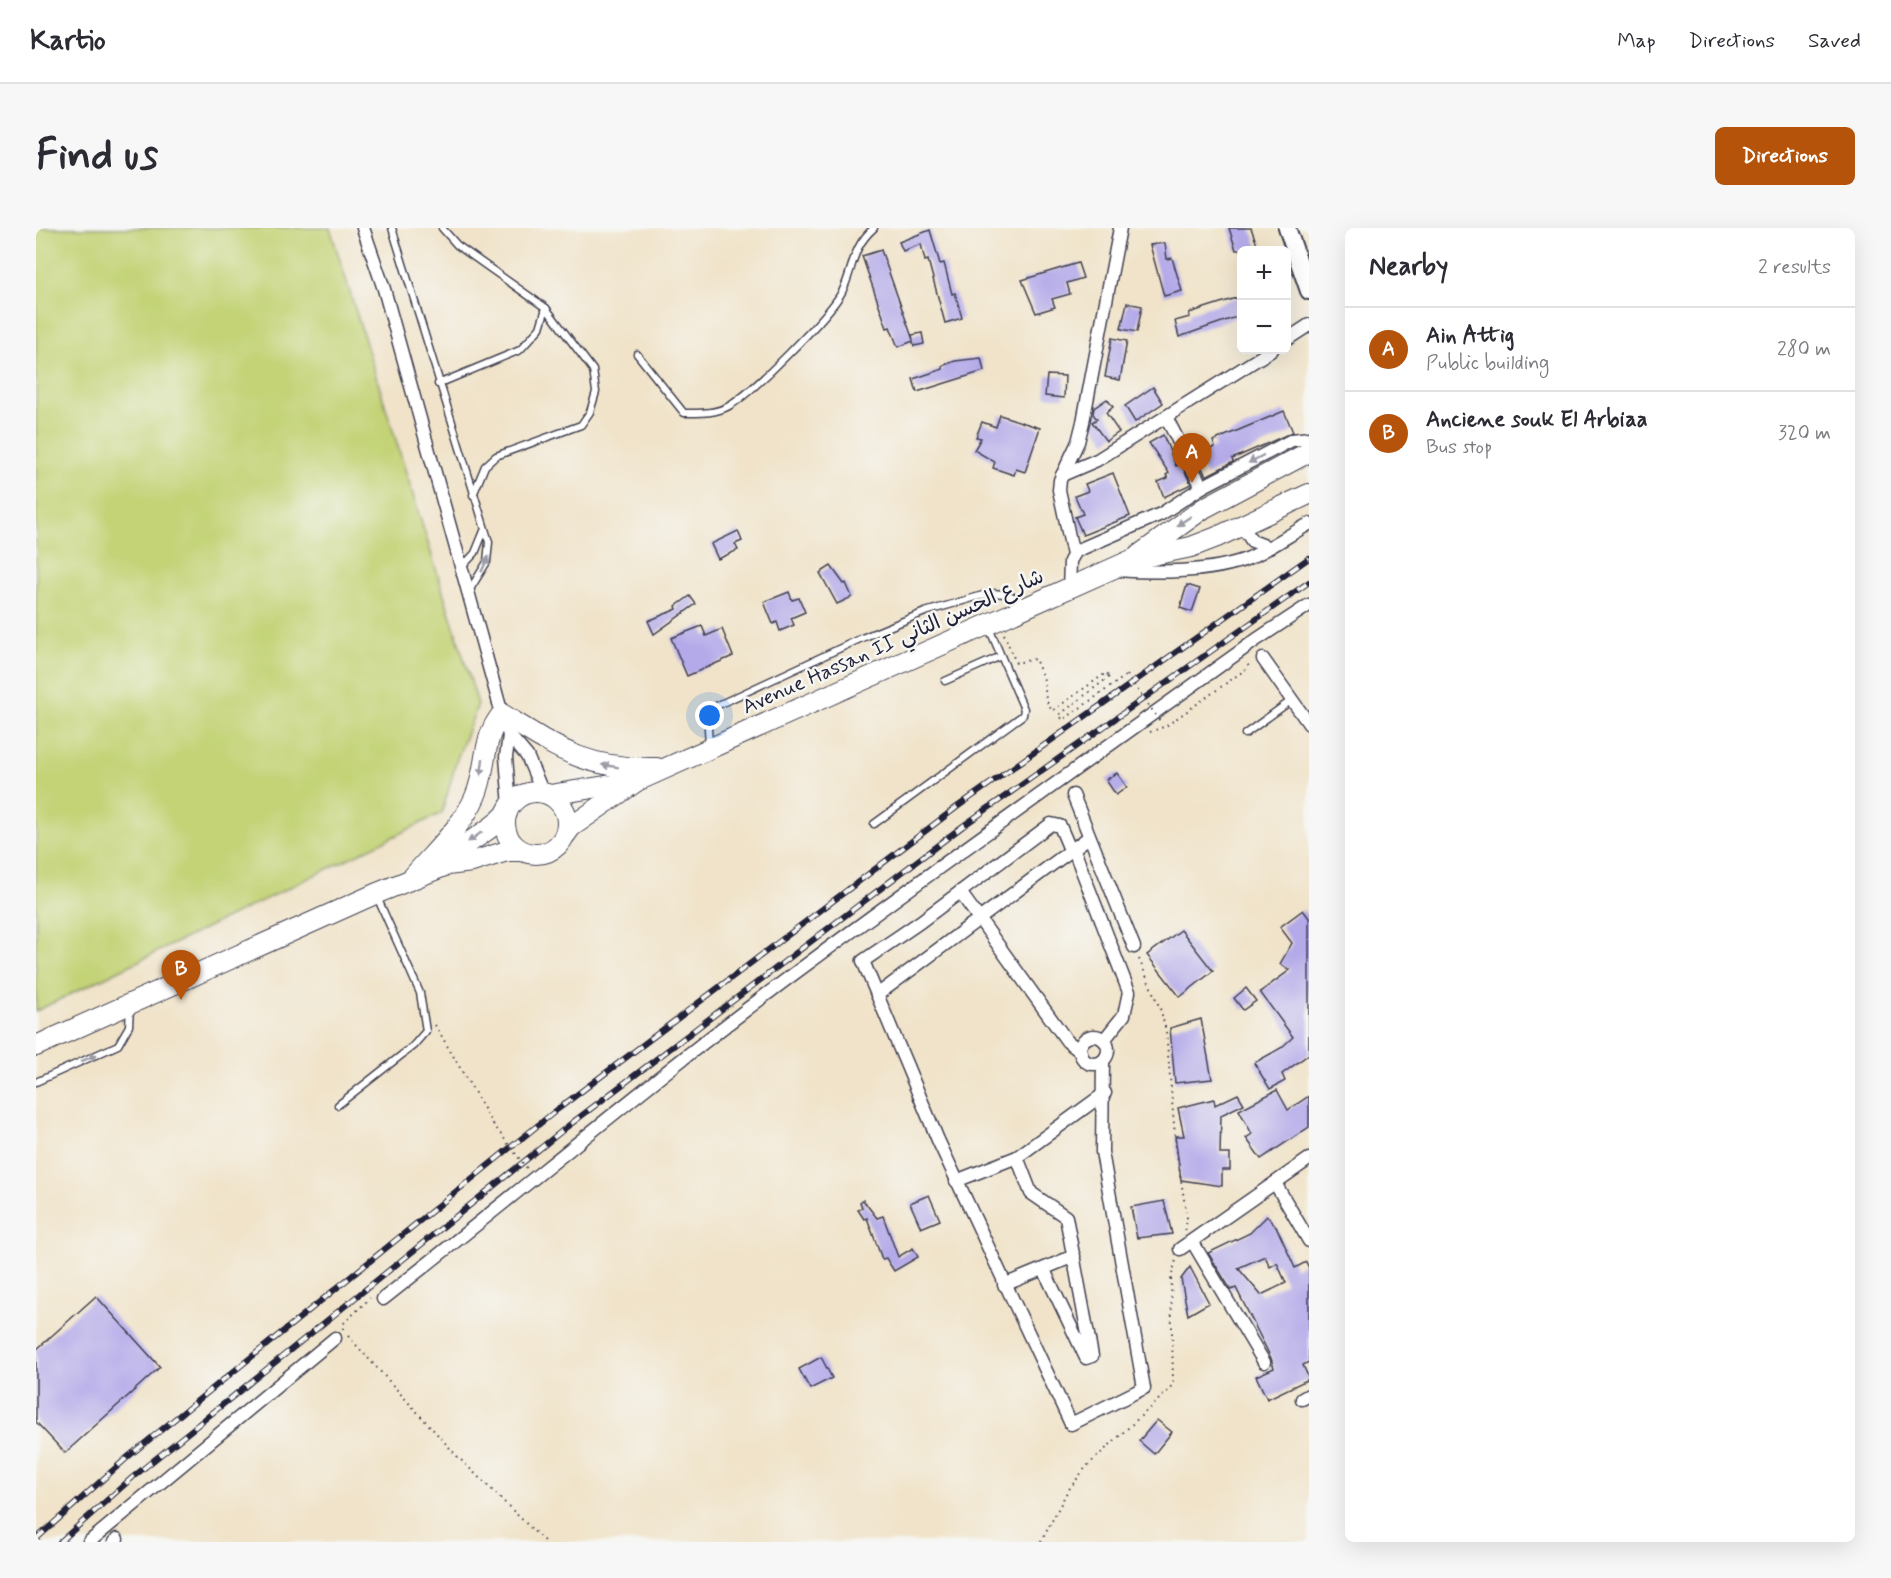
<!DOCTYPE html>
<html lang="en">
<head>
<meta charset="utf-8">
<style>
	:root { --surface:#fff; --page:#f7f7f7; --text:#2b2b33; --muted:#7c7c81; --line:#e1e1e2; --accent:#b45309 }
	body { margin:0; font-family:Mynerve,"Playpen Sans Arabic",sans-serif; background:var(--page); color:var(--text) }
	.controls { position:absolute; right:18px; top:18px; display:grid; overflow:hidden; border-radius:9px; box-shadow:0 6px 24px #0002 }
	.controls button { width:54px; height:54px; display:grid; place-items:center; padding:0; border:0; border-bottom:2px solid var(--line); background:var(--surface); color:var(--text); font:30px sans-serif }
	.you { position:absolute; left:674px; top:488px; width:21px; height:21px; margin:-15px; border:4px solid #fff; border-radius:50%; background:#1a73e8; box-shadow:0 0 0 9px #1a73e833 }
	.badge { display:grid; place-items:center; width:39px; height:39px; border-radius:50%; background:var(--accent); color:#fff; font-size:20px; font-weight:700 }
	.pin { position:absolute; translate:-50% -50px; filter:drop-shadow(0 2px 3px #0008) }
	.pin::after { content:''; position:absolute; top:32px; width:21px; height:18px; background:inherit; clip-path:polygon(0 0,100% 0,50% 100%) }
	.list { margin:0; padding:0; list-style:none }
	h2 { display:flex; justify-content:space-between; align-items:center; height:78px; margin:0; padding:0 24px; font-size:26px }
	h2 small { font-size:20px; font-weight:400; color:var(--muted) }
	.list li { display:grid; grid-template-columns:39px 1fr auto; gap:18px; align-items:center; box-sizing:border-box; height:84px; padding:0 24px; border-top:2px solid var(--line) }
	.list b { display:block; font-size:22px; white-space:nowrap }
	.list p { margin:0; font-size:20px; white-space:nowrap; color:var(--muted) }
	.list em { font-size:20px; font-style:normal; color:var(--muted) }
	.map { position:relative; flex:none; width:1273px; height:1314px; overflow:hidden; border-radius:9px }
	header { display:flex; align-items:center; gap:36px; box-sizing:border-box; height:84px; padding:0 30px; background:var(--surface); border-bottom:2px solid var(--line) }
	header strong { font-size:28px }
	nav { display:flex; gap:33px; margin-inline-start:auto; font-size:21px }
	.intro { display:flex; align-items:center; justify-content:space-between; box-sizing:border-box; height:144px; padding:0 36px }
	h1 { margin:0; font-size:42px }
	.button { padding:15px 27px; border-radius:9px; background:var(--accent); color:#fff; font-size:21px; font-weight:700 }
	main { display:flex; gap:36px; padding:0 36px }
	aside { flex:1; background:var(--surface); border-radius:9px; box-shadow:0 6px 24px #0002 }
	.map>svg:first-child { display:block }
	.green { fill:#c3d376; stroke:#727a58; stroke-width:1.5 }
	.building { fill:#b4aae9; fill-rule:evenodd }
	.lines { fill:none; stroke-linecap:round; stroke-linejoin:round }
	.service-casing { stroke:#413f50; stroke-width:9 }
	.minor-casing { stroke:#413f50; stroke-width:15 }
	.tertiary-casing { stroke:#413f50; stroke-width:20 }
	.primary-casing { stroke:#413f50; stroke-width:22 }
	.path { stroke:#413f50; stroke-width:2; stroke-dasharray:1.5 4.5; stroke-linecap:butt }
	.service { stroke:#fff; stroke-width:6 }
	.minor { stroke:#fff; stroke-width:12 }
	.tertiary { stroke:#fff; stroke-width:16 }
	.primary { stroke:#fff; stroke-width:20 }
	.rail-casing { stroke:#22223b; stroke-width:6 }
	.rail { stroke:#f6f6f2; stroke-width:4; stroke-dasharray:11; stroke-linecap:butt }
	.path-bridge { stroke:#413f50; stroke-width:2; stroke-dasharray:1.5 4.5; stroke-linecap:butt }
	.oneway { fill:#9c9ca7 }
	.labels { text-anchor:middle; dominant-baseline:central; stroke-width:5; stroke-linejoin:round; paint-order:stroke }
	.street-label { font-size:21px; fill:#22223b; stroke:#f6f6f2 }
</style>
</head>
<body>
<header>
<strong>Kartio</strong>
<nav><a>Map</a><a>Directions</a><a>Saved</a></nav>
</header>
<div class="intro"><h1>Find us</h1><a class="button">Directions</a></div>
<main>
<div class="map">
<svg width="1273" height="1314" viewBox="0 0 1273 1314">
	<rect width="100%" height="100%" fill="#f6f6f2"/>
	<filter id="ink" filterUnits="userSpaceOnUse"><feTurbulence type="fractalNoise" baseFrequency=".0167" numOctaves="2"/><feDisplacementMap in="SourceGraphic" scale="12" xChannelSelector="R" yChannelSelector="G"/><feConvolveMatrix kernelMatrix="1 2 1 2 8 2 1 2 1" color-interpolation-filters="sRGB"/></filter>
	<filter id="wash" filterUnits="userSpaceOnUse"><feTurbulence type="fractalNoise" baseFrequency=".008" numOctaves="4" result="noise"/><feDisplacementMap in="SourceGraphic" scale="24" xChannelSelector="R" yChannelSelector="G"/><feGaussianBlur stdDeviation="1.35" result="paint"/><feColorMatrix in="noise" values="0 0 0 0 0 0 0 0 0 0 0 0 0 0 0 0 0 1.4 0 .05"/><feComposite in="paint" operator="in"/></filter>
	<g filter="url(#wash)">
		<rect width="100%" height="100%" fill="#f0e3c9"/>
		<path class="green" d="M0 0H294L442 476 421 531 406 585 0 783Z"/>
		<g id="blocks">
			<g class="building">
				<path d="M1193 0H1215L1223 22H1200Z"/>
				<path d="M894 2 904 36 908 35 916 66 919 65 926 90 909 95 892 32 889 33 885 16 867 23 863 14Z"/>
				<path d="M1129 15 1131 31 1136 30 1146 63 1128 68 1114 17Z"/>
				<path d="M845 22 877 112 876 107 886 105 888 116 878 118 877 113 862 119 854 99 851 100 826 28Z"/>
				<path d="M1042 35 1047 50 1031 55 1034 66 1016 71 1019 79 1000 85 986 52Z"/>
				<path d="M1206 68V87L1143 109 1139 93 1154 89 1153 85Z"/>
				<path d="M1091 75 1106 78 1101 104 1085 101Z"/>
				<path d="M1076 110 1091 113 1084 152 1069 149Z"/>
				<path d="M945 130 948 143 881 164 877 151 907 141 906 138 919 133Z"/>
				<path d="M1011 147 1029 148 1028 170 1009 168Z"/>
				<path d="M1117 159 1127 175 1099 194 1089 178Z"/>
				<path d="M1071 171 1077 179 1070 185 1083 204 1070 213 1056 194 1061 191 1057 186 1058 180Z"/>
				<path d="M1248 183 1257 204 1196 231 1197 234 1170 248 1160 228 1179 219 1177 213Z"/>
				<path d="M964 187 1004 200 989 244 980 241 978 247 957 240 959 234 938 222 945 210 940 209 946 194 960 199Z"/>
				<path d="M1127 207 1140 238 1145 236 1155 256 1128 269 1122 254 1132 250 1130 247 1133 245 1113 215Z"/>
				<path d="M1077 245 1094 288 1047 307 1039 289 1047 286 1039 268 1052 263 1049 256Z"/>
				<path d="M702 303 706 313 699 316 702 322 682 331 675 316Z"/>
				<path d="M795 338 808 356 810 355 816 369 801 376 784 345Z"/>
				<path d="M1151 357 1164 361 1156 384 1144 380Z"/>
				<path d="M753 364 756 372 763 370 769 384 755 390 758 397 744 403 741 394 737 396 728 374Z"/>
				<path d="M654 368 660 376 618 406 612 393 641 381 640 378Z"/>
				<path d="M666 398 670 408 686 401 697 428 651 448 635 410Z"/>
				<path d="M1081 545 1091 559 1080 567 1070 552Z"/>
				<path d="M1267 682 1273 690V826L1246 846 1249 853 1234 861 1218 835 1245 820 1257 809 1224 764 1254 742 1244 736 1256 715 1244 699Z"/>
				<path d="M1145 702 1177 743 1144 769 1111 727Z"/>
				<path d="M1210 760 1220 773 1207 782 1198 770Z"/>
				<path d="M1165 791 1176 851 1139 855 1134 800Z"/>
				<path d="M1241 862 1252 882 1273 868V899L1225 931 1210 910 1216 906 1203 882Z"/>
				<path d="M1202 866 1208 876 1185 887 1184 926H1194V942H1186V958L1145 952 1139 908H1148L1142 880 1178 871 1179 877Z"/>
				<path d="M893 967 904 992 885 1000 874 975Z"/>
				<path d="M827 972 841 990 847 988 862 1029 877 1020 882 1029 858 1043 850 1030 846 1031 831 990 828 991 822 982 826 979 824 974Z"/>
				<path d="M1128 973 1136 1006 1101 1010 1095 979Z"/>
				<path d="M1231 988 1240 998 1259 1040 1270 1034 1273 1040V1134L1267 1137 1273 1151 1231 1171 1220 1148 1238 1140 1235 1130 1200 1060 1195 1062 1172 1025 1214 1005ZM1229 1028 1234 1039 1241 1035 1250 1055 1225 1067 1202 1040Z"/>
				<path d="M1154 1039 1173 1075 1152 1087 1145 1051Z"/>
				<path d="M60 1068 124 1139 29 1225 0 1194V1122Z"/>
				<path d="M785 1129 796 1150 774 1161 763 1141Z"/>
				<path d="M1121 1192 1136 1204 1118 1226 1103 1213Z"/>
			</g>
		</g>
	</g>
	<g filter="url(#ink)">
		<use href="#blocks" fill-opacity="0" stroke="#413f50" stroke-width="1.5"/>
		<g class="lines">
			<defs>
				<g id="service">
					<path d="M356 0 453 314 451 334 433 363"/>
					<path d="M406 0 421 17 510 80 557 142 560 164 554 184 545 197 460 228 449 238 437 267"/>
					<path d="M601 126 648 185C663 185 679 186 693 178 716 165 793 88 806 64 818 40 815 20 838 0"/>
					<path d="M402 156 484 122 504 100 510 80"/>
					<path d="M425 340 439 325 448 303"/>
					<path d="M909 453 965 428"/>
					<path d="M1209 506 1256 472"/>
					<path d="M673 516 672 501 678 479 826 410 889 384 954 365 970 366 989 374"/>
					<path d="M838 596 987 487 988 481 953 400"/>
					<path d="M0 854 82 817 93 798 94 779"/>
					<path d="M302 877 377 818 390 803 384 765 341 669"/>
				</g>
				<g id="minor">
					<path d="M327 0 348 61 466 486 473 507 491 528 507 565"/>
					<path d="M1250 112 1273 97"/>
					<path d="M1130 189 1166 259"/>
					<path d="M1026 247 1061 232 1236 122"/>
					<path d="M1207 299 1216 313 1232 319"/>
					<path d="M1037 327 1023 262 1024 252 1042 214 1047 194 1084 0"/>
					<path d="M1080 342C1119 345 1176 345 1213 330 1233 321 1253 307 1273 296"/>
					<path d="M1033 362 1034 333 1040 323 1125 286 1166 259 1256 212 1273 210"/>
					<path d="M1227 431 1273 496"/>
					<path d="M473 507 470 529 474 578"/>
					<path d="M1037 567 1098 719"/>
					<path d="M1038 622 1093 764 1088 787 1068 812"/>
					<path d="M1035 624 1024 598 1015 596 884 694 827 733 902 912 1035 1196 1108 1160 1066 924 1067 833"/>
					<path d="M924 664 1031 813 1045 824"/>
					<path d="M841 767 1053 609"/>
					<circle cx="1058" cy="822" r="14"/>
					<path d="M981 929 995 965 1030 989 1056 1128 1050 1130 1008 1042"/>
					<path d="M920 953 981 929 1069 865"/>
					<path d="M1239 955 1273 1013"/>
					<path d="M1156 1013 1228 1134"/>
					<path d="M1144 1021 1273 931"/>
					<path d="M968 1057 1038 1028"/>
					<path d="M347 1071C490 959 628 841 774 734 921 625 1071 519 1220 412L1273 377"/>
					<path d="M1266 1171 1273 1167"/>
					<path d="M53 1314 299 1110"/>
					<path d="M78 1314 81 1311"/>
				</g>
				<path id="tertiary" d="M1251 0 1273 63"/>
				<g id="primary">
					<path d="M1103 327 1168 280 1273 224"/>
					<circle cx="500" cy="595" r="31"/>
					<path d="M514 567 600 553"/>
					<path d="M530 606 535 599 601 553 1098 331 1155 319 1181 309 1273 266"/>
					<path d="M411 637C426 613 453 606 471 585"/>
					<path d="M376 650C397 625 426 599 439 569 452 540 445 511 466 486 522 521 551 542 621 540"/>
					<path d="M0 818 339 666 411 637 436 634 471 623H486"/>
				</g>
			</defs>
			<use href="#service" class="service-casing"/>
			<use href="#minor" class="minor-casing"/>
			<use href="#tertiary" class="tertiary-casing"/>
			<use href="#primary" class="primary-casing"/>
			<g class="path">
				<path d="M968 406 980 435 999 431 1008 452 1010 472 1016 483 1070 445 1073 449"/>
				<path d="M1073 449 1023 487 1027 492 1091 447"/>
				<path d="M1114 504 1130 498 1213 439 1210 433"/>
				<path d="M1103 731 1125 783 1130 803 1140 920 1151 990 1149 1004"/>
				<path d="M399 797 457 896"/>
				<path d="M307 1101V1096L334 1070"/>
				<path d="M312 1108 421 1228 509 1314"/>
				<path d="M1005 1314 1031 1264 1050 1239 1134 1161 1137 1153 1135 1050 1140 1032"/>
			</g>
			<use href="#service" class="service"/>
			<use href="#minor" class="minor"/>
			<use href="#tertiary" class="tertiary"/>
			<use href="#primary" class="primary"/>
			<defs>
				<g id="rail">
					<path d="M0 1311 93 1228 522 881 921 579 1273 330"/>
					<path d="M24 1314 97 1249 532 898 927 598 1273 354"/>
				</g>
			</defs>
			<use href="#rail" class="rail-casing"/>
			<use href="#rail" class="rail"/>
			<g class="path-bridge">
				<path d="M1091 447 1124 493"/>
				<path d="M457 896 492 942"/>
			</g>
		</g>
		<defs><path id="oneway-solid" d="M-6-.8H1V-3.2L6.5 0L1 3.2V.8H-6Z" transform="scale(1.5)"/></defs>
		<g class="oneway">
			<use href="#oneway-solid" transform="translate(1220 231) rotate(152)"/>
			<use href="#oneway-solid" transform="translate(1148 293) rotate(146)"/>
			<use href="#oneway-solid" transform="translate(449 336) rotate(-65)"/>
			<use href="#oneway-solid" transform="translate(574 538) rotate(-171)"/>
			<use href="#oneway-solid" transform="translate(446 539) rotate(97)"/>
			<use href="#oneway-solid" transform="translate(439 609) rotate(145)"/>
			<use href="#oneway-solid" transform="translate(53 830) rotate(-24)"/>
		</g>
	</g>
	<g class="labels">
		<g class="street-label">
			<text transform="translate(857 414) rotate(-24)">Avenue Hassan II شارع الحسن الثاني</text>
		</g>
	</g>
</svg>
<div class="controls">
<button>+</button>
<button>−</button>
</div>
<div class="you"></div>
<div class="pin badge" style="left:1156px;top:255px">A</div>
<div class="pin badge" style="left:145px;top:772px">B</div>
</div>
<aside>
<h2>Nearby<small>2 results</small></h2>
<ul class="list">
<li><span class="badge">A</span><div><b>Ain Attig</b><p>Public building</p></div><em>280 m</em></li>
<li><span class="badge">B</span><div><b>Anciene souk El Arbiaa</b><p>Bus stop</p></div><em>320 m</em></li>
</ul>
</aside>
</main>
</body>
</html>
